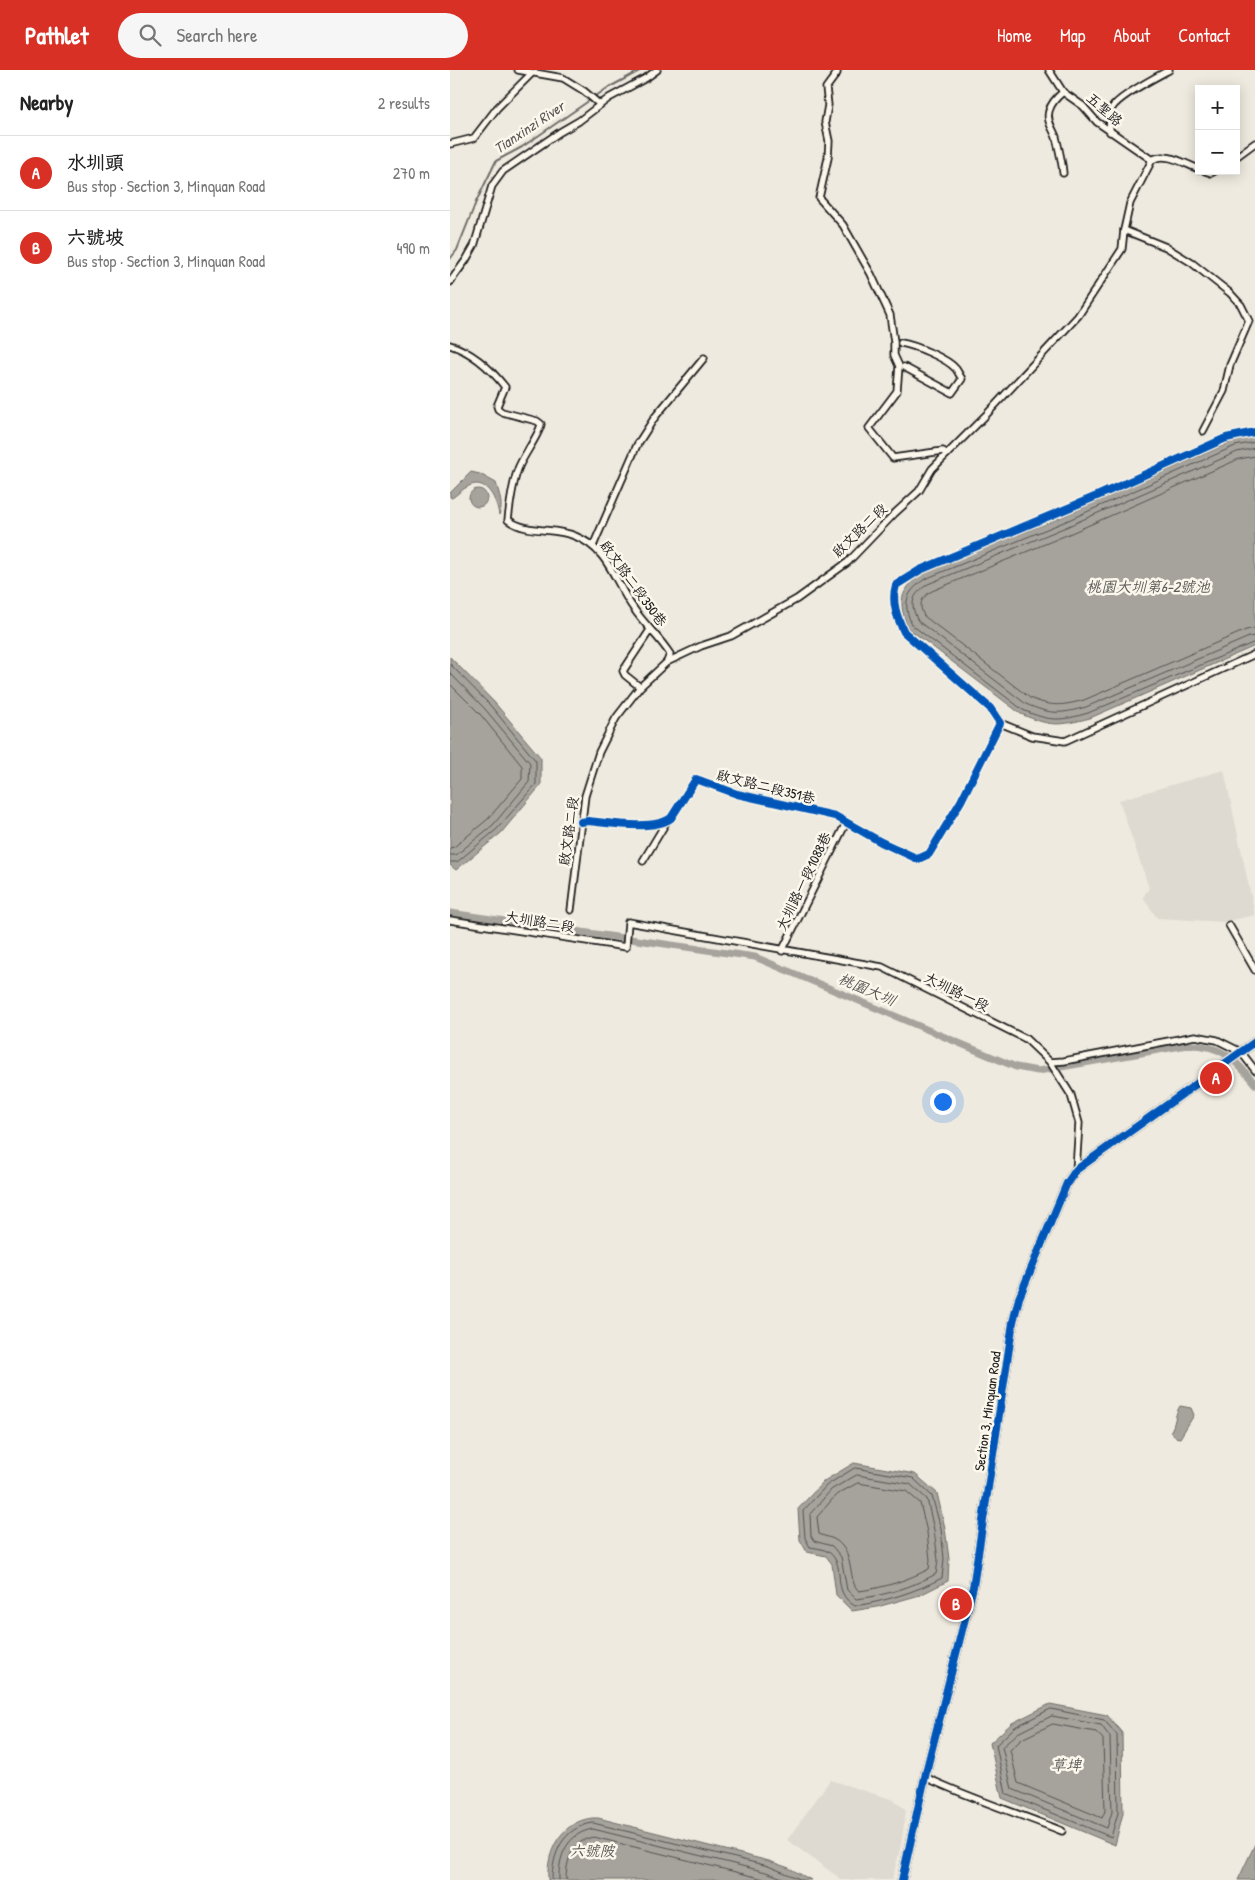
<!DOCTYPE html>
<html lang="en">
<head>
<meta charset="utf-8">
<style>
	:root { --surface:#fff; --page:#f6f6f6; --text:#222; --muted:#767676; --line:#e0e0e0; --accent:#d93025 }
	body { margin:0; font-family:"Patrick Hand","LXGW WenKai TC",sans-serif; background:var(--page); color:var(--text) }
	.controls { position:absolute; right:15px; top:15px; display:grid; overflow:hidden; border-radius:0px; box-shadow:0 2px 12px #0003 }
	.controls button { width:45px; height:45px; display:grid; place-items:center; padding:0; border:0; border-bottom:1px solid var(--line); background:var(--surface); color:var(--text); font:25px sans-serif }
	.you { position:absolute; left:492px; top:1031px; width:18px; height:18px; margin:-12px; border:4px solid #fff; border-radius:50%; background:#1a73e8; box-shadow:0 0 0 8px #1a73e833 }
	.badge { display:grid; place-items:center; width:32px; height:32px; border-radius:50%; background:var(--accent); color:#fff; font-size:16px; font-weight:700 }
	.pin { position:absolute; translate:-50% -50%; border:2px solid #fff; box-shadow:0 1px 5px #0006 }
	.list { margin:0; padding:0; list-style:none }
	h2 { display:flex; justify-content:space-between; align-items:center; height:65px; margin:0; padding:0 20px; font-size:21px }
	h2 small { font-size:16px; font-weight:400; color:var(--muted) }
	.list li { display:grid; grid-template-columns:32px 1fr auto; gap:15px; align-items:center; box-sizing:border-box; height:75px; padding:0 20px; border-top:1px solid var(--line) }
	.list b { display:block; font-size:19px; white-space:nowrap }
	.list p { margin:0; font-size:16px; white-space:nowrap; color:var(--muted) }
	.list em { font-size:16px; font-style:normal; color:var(--muted) }
	.icon { flex:none; width:28px; height:28px; fill:none; stroke:currentColor; stroke-width:2; stroke-linecap:round; stroke-linejoin:round }
	.map { position:relative; flex:none; width:805px; height:1810px; overflow:hidden }
	header { display:flex; align-items:center; gap:30px; box-sizing:border-box; height:70px; padding:0 25px; background:var(--accent); color:#fff }
	header strong { font-size:24px }
	nav { display:flex; gap:28px; margin-inline-start:auto; font-size:18px }
	.search { width:350px; height:45px; background:var(--page); display:flex; align-items:center; gap:12px; box-sizing:border-box; padding:0 18px; border-radius:28px; color:var(--muted); font-size:19px }
	main { display:flex }
	aside { flex:1; background:var(--surface) }
	.map>svg:first-child { display:block }
	.built { fill:#dedad1 }
	.water { fill:#a6a39d; stroke:#6f6d69 }
	.lines { fill:none; stroke-linecap:round; stroke-linejoin:round }
	.shore { stroke:#535250; stroke-width:1 }
	.stream { stroke:#6f6d69; stroke-width:2 }
	.canal { stroke:#a6a39d; stroke-width:7 }
	.minor-casing { stroke:#1c1c1c; stroke-width:9 }
	.tertiary-casing { stroke:#1c1c1c; stroke-width:11 }
	.minor { stroke:#fbf7ec; stroke-width:5.5 }
	.tertiary { stroke:#fbf7ec; stroke-width:7 }
	.cycleway-casing { stroke:#fbf7ec; stroke-width:11 }
	.cycleway { stroke:#0057b8; stroke-width:8 }
	.labels { text-anchor:middle; dominant-baseline:central; stroke-width:5; stroke-linejoin:round; paint-order:stroke }
	.street-label { font-size:14px; fill:#1c1c1c; stroke:#fbf7ec }
	.water-label { font-size:15px; font-style:italic; fill:#5a5956; stroke:#fbf7ec }
</style>
</head>
<body>
<header>
<strong>Pathlet</strong>
<div class="search"><svg class="icon" aria-label="search" viewBox="0 0 24 24"><circle cx="10" cy="10" r="6"/><path d="M15 15l6 6"/></svg>Search here</div>
<nav><a>Home</a><a>Map</a><a>About</a><a>Contact</a></nav>
</header>
<main>
<aside>
<h2>Nearby<small>2 results</small></h2>
<ul class="list">
<li><span class="badge">A</span><div><b>水圳頭</b><p>Bus stop · Section 3, Minquan Road</p></div><em>270 m</em></li>
<li><span class="badge">B</span><div><b>六號坡</b><p>Bus stop · Section 3, Minquan Road</p></div><em>490 m</em></li>
</ul>
</aside>
<div class="map">
<svg width="805" height="1810" viewBox="0 0 805 1810">
	<rect width="100%" height="100%" fill="#eeeadf"/>
	<filter id="ink" filterUnits="userSpaceOnUse"><feTurbulence type="fractalNoise" baseFrequency=".02" numOctaves="2"/><feDisplacementMap in="SourceGraphic" scale="10" xChannelSelector="R" yChannelSelector="G"/><feConvolveMatrix kernelMatrix="1 2 1 2 8 2 1 2 1" color-interpolation-filters="sRGB"/></filter>
	<g filter="url(#ink)">
		<g class="built">
			<path d="M774 700 805 845 774 852 707 848 693 827 699 818 669 730Z"/>
			<path d="M380 1710 444 1730 456 1740 451 1775 442 1810H390L388 1807 337 1770Z"/>
		</g>
		<g class="water">
			<path d="M805 367V576L640 648C609 656 601 657 571 644L458 558C448 532 449 521 472 504L612 447 784 371Z"/>
			<path d="M21 402 30 404 46 413C49 423 54 436 49 445 47 431 37 407 19 416 12 419 7 425 2 428L0 427V423Z"/>
			<circle cx="28" cy="428" r="9"/>
			<path d="M0 587 44 632 91 688V715L51 763 6 800 0 795Z"/>
			<path d="M730 1336 741 1338 744 1345 730 1368 725 1367 720 1362C726 1354 724 1345 730 1336Z"/>
			<path d="M404 1393 465 1404 487 1423 495 1458 499 1489 498 1511 470 1525 427 1537 402 1541 386 1525 382 1494 376 1486 357 1482 350 1470 348 1439 374 1411Z"/>
			<path d="M600 1634 657 1645 672 1663 673 1743 665 1775 552 1728 540 1673 562 1653Z"/>
			<path d="M142 1748H148L319 1791 339 1798 361 1810H98C96 1781 111 1752 142 1748Z"/>
			<path d="M805 1774V1810H788Z"/>
		</g>
		<g class="lines">
			<g class="shore">
				<path d="M805 372 785 376 614 452 475 509C456 522 452 533 462 555L573 640C600 652 611 651 638 643L805 572"/>
				<path d="M805 378 787 382 616 457 478 514C462 525 459 533 468 551L576 634C601 645 611 644 636 637L799 567 805 566"/>
				<path d="M805 386 789 389 619 464 482 521C471 528 468 534 474 546L580 628C601 637 612 636 634 630L796 560 805 558"/>
				<path d="M0 594 40 635 86 691V714L47 759 7 792H0"/>
				<path d="M0 603 35 639 80 693 79 712 43 755 6 785H0"/>
				<path d="M0 614 30 644 72 696V709L38 749 4 777 0 778"/>
				<path d="M405 1398 463 1408 482 1426 491 1459 494 1489 492 1508C465 1522 436 1531 405 1536 380 1521 397 1498 380 1483 375 1479 366 1478 360 1477L355 1468 353 1441 377 1415Z"/>
				<path d="M407 1405 460 1414 477 1429 484 1460 488 1490 486 1504C462 1517 434 1526 406 1529L397 1520 391 1487 382 1476 364 1471 361 1466 360 1444 381 1420Z"/>
				<path d="M408 1413 456 1421 470 1433 477 1462 480 1490 479 1499C458 1510 433 1518 409 1521 397 1511 406 1486 387 1471 382 1467 375 1467 369 1464L367 1447 386 1425Z"/>
				<path d="M601 1639 654 1650 667 1665 668 1743 661 1767 556 1724 546 1675 565 1657Z"/>
				<path d="M602 1646 651 1655 660 1667 662 1742 657 1758 562 1719 552 1677 568 1663Z"/>
				<path d="M603 1654 646 1662 653 1669 655 1741 652 1748 568 1713 560 1680 572 1669Z"/>
				<path d="M102 1810C102 1784 113 1757 143 1753L318 1796 352 1810"/>
				<path d="M109 1810C108 1787 117 1763 143 1759L316 1802 338 1810"/>
				<path d="M116 1810C116 1791 122 1770 144 1767L318 1810"/>
			</g>
			<path class="stream" d="M0 189 7 180 26 132 46 91 72 77 156 19 191 0"/>
			<path class="canal" d="M0 843 305 887 566 997 588 1001 737 975C771 974 785 989 805 1014"/>
			<defs>
				<g id="minor">
					<path d="M68 0 113 8 134 21 149 34"/>
					<path d="M387 0V3L376 18 378 35 375 52 379 71 378 88 369 128 393 155 421 204 440 245 444 272V285L449 296 447 321 419 358 443 388 493 381 497 384"/>
					<path d="M599 0 613 22 633 36 647 52 702 90"/>
					<path d="M613 22C607 27 601 33 599 41 596 50 603 59 606 67 609 79 612 91 613 103"/>
					<path d="M660 62C660 54 658 45 662 38 669 26 706 7 719 0"/>
					<path d="M0 74 24 68 47 38 82 3"/>
					<path d="M786 87 805 73"/>
					<path d="M702 90C715 81 735 94 749 99"/>
					<path d="M755 101 761 103 765 101"/>
					<path d="M674 160 716 177 742 193 780 223 791 235 799 251 780 295 774 321 753 361"/>
					<path d="M0 212 16 190 24 176 42 116 53 101 110 62 129 51 159 28 196 8 207 0"/>
					<path d="M451 273C464 275 497 288 506 299 508 302 510 306 512 309L502 323 454 297"/>
					<path d="M0 275C22 282 41 299 55 317L47 336 48 339 52 342 87 351 91 354C90 364 72 387 68 399 62 415 60 433 58 450 78 464 103 457 125 466 160 480 164 512 184 539 195 555 209 567 220 584L217 592"/>
					<path d="M143 476 187 375 205 347 254 288"/>
					<path d="M190 617 175 605 173 601 200 560"/>
					<path d="M550 653 582 666 615 671 805 584"/>
					<path d="M131 752 138 751C159 753 204 761 221 748L246 709 287 724 385 746 431 772 468 789 479 784 511 731 550 653 540 638 454 562C447 547 441 532 446 515L470 500 647 426 776 368 805 362"/>
					<path d="M193 791 217 751"/>
					<path d="M121 840 135 726 149 682 166 648 190 617 217 592 251 576 281 566 347 529 398 492 444 444 469 421 482 399 536 345 628 246 672 179 674 160 680 133 702 90"/>
					<path d="M0 850 176 877 178 852 432 897 576 969 600 992 614 991 745 966 767 970 791 982 805 1000"/>
					<path d="M779 855 805 900"/>
					<path d="M332 881 396 753"/>
					<path d="M600 992 621 1025 629 1053 626 1100"/>
					<path d="M475 1707C519 1728 567 1743 612 1761"/>
				</g>
				<path id="tertiary" d="M452 1810 477 1698 523 1517 563 1252 569 1228 617 1113 626 1100 805 972"/>
			</defs>
			<use href="#minor" class="minor-casing"/>
			<use href="#tertiary" class="tertiary-casing"/>
			<use href="#minor" class="minor"/>
			<use href="#tertiary" class="tertiary"/>
			<defs>
				<g id="cycleway">
					<path d="M131 752 138 751C159 753 204 761 221 748L246 709 287 724 385 746 431 772 468 789 479 784 511 731 550 653 540 638 454 562C447 547 441 532 446 515L470 500 647 426 776 368 805 362"/>
					<path d="M452 1810 477 1698 523 1517 563 1252 569 1228 617 1113 626 1100 805 972"/>
				</g>
			</defs>
			<use href="#cycleway" class="cycleway-casing"/>
			<use href="#cycleway" class="cycleway"/>
		</g>
	</g>
	<g class="labels">
		<g class="street-label">
			<text transform="translate(655 39) rotate(41)">五聖路</text>
			<text transform="translate(409 460) rotate(-44)">啟文路二段</text>
			<text transform="translate(184 513) rotate(54)">啟文路二段350巷</text>
			<text transform="translate(316 716) rotate(14)">啟文路二段351巷</text>
			<text transform="translate(118 761) rotate(-82)">啟文路二段</text>
			<text transform="translate(353 811) rotate(-64)">大圳路一段1088巷</text>
			<text transform="translate(90 851) rotate(9)">大圳路二段</text>
			<text transform="translate(507 921) rotate(26)">大圳路一段</text>
			<text transform="translate(537 1341) rotate(-82)">Section 3, Minquan Road</text>
		</g>
		<g class="water-label">
			<text transform="translate(79 57) rotate(-34)">Tianxinzi River</text>
			<text x="698" y="516">桃園大圳第6-2號池</text>
			<text transform="translate(417 919) rotate(23)">桃園大圳</text>
			<text x="616" y="1694">草埤</text>
			<text x="142" y="1780">六號陂</text>
		</g>
	</g>
</svg>
<div class="controls">
<button>+</button>
<button>−</button>
</div>
<div class="you"></div>
<div class="pin badge" style="left:766px;top:1008px">A</div>
<div class="pin badge" style="left:506px;top:1534px">B</div>
</div>
</main>
</body>
</html>
